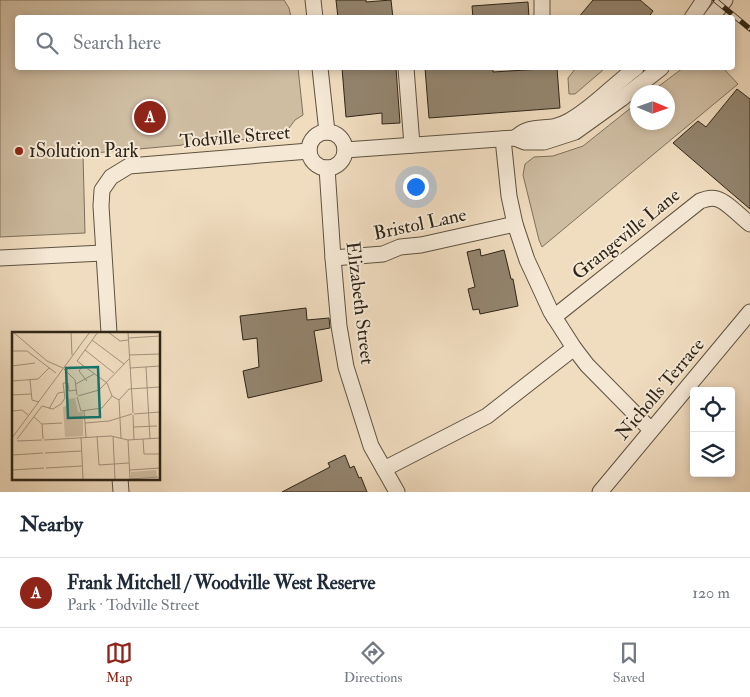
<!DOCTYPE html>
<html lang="en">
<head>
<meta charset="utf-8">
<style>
	:root { --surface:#fff; --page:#f6f6f7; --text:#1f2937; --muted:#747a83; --line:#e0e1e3; --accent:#8f2418 }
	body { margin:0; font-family:"IM FELL Double Pica",serif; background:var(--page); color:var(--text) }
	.controls { position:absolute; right:15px; bottom:15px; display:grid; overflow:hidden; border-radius:5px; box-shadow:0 2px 8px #0003 }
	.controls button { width:45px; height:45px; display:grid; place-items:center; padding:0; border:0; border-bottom:1px solid var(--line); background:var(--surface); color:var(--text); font:25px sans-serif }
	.compass { position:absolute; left:630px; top:85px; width:45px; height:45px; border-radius:50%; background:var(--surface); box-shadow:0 2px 8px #0003; rotate:92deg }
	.you { position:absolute; left:415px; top:186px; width:18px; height:18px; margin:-12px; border:4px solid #fff; border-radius:50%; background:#1a73e8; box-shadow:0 0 0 8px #1a73e833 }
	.badge { display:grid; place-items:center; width:32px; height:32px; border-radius:50%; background:var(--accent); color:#fff; font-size:16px; font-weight:700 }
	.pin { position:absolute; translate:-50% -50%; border:2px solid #fff; box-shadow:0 1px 5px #0006 }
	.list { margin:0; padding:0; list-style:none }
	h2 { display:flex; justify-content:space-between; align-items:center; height:65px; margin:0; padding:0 20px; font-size:21px }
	h2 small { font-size:16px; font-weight:400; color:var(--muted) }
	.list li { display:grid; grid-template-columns:32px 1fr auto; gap:15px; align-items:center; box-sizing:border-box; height:70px; padding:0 20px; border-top:1px solid var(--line) }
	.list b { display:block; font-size:19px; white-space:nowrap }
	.list p { margin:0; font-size:16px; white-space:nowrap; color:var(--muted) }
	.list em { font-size:16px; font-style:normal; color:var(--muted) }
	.icon { flex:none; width:28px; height:28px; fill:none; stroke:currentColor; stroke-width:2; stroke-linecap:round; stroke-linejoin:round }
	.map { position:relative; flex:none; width:750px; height:492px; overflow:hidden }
	.search { position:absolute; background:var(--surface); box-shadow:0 2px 8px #0003; left:15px; right:15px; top:15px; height:55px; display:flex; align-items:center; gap:12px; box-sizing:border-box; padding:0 18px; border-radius:5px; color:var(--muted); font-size:19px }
	.sheet { height:135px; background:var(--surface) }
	nav { display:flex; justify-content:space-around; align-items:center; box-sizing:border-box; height:70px; border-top:1px solid var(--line); background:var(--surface); font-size:14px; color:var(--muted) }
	nav a { display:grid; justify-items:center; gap:2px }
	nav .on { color:var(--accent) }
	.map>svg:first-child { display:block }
	.green { fill:#cfbda2; stroke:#7e705c }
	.building { fill:#93846e; stroke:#2e2417 }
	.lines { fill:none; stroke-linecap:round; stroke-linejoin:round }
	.minor-casing { stroke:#5e5241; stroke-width:17 }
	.minor { stroke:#f5e8d5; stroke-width:15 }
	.rail-casing { stroke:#2e2417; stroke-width:5.5 }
	.rail { stroke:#f5e8d5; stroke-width:4; stroke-dasharray:11; stroke-linecap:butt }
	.poi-dot { fill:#8f2418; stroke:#f5e8d5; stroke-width:2 }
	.labels { text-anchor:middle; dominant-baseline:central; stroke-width:4; stroke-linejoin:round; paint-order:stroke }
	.street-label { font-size:19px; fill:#2e2417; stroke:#f5e8d5 }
	.poi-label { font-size:19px; fill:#2e2417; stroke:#f5e8d5; text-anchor:start }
	.inset-road { fill:none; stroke:#a2927c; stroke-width:1 }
	.view { fill:#0f766e; fill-opacity:0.15; stroke:#0f766e; stroke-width:2.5 }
	.inset-edge { fill:none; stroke:#2e2417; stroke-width:2.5 }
</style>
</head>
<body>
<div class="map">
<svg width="750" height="492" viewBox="0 0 750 492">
	<rect width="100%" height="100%" fill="#f0dcbf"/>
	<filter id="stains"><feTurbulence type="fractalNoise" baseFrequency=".004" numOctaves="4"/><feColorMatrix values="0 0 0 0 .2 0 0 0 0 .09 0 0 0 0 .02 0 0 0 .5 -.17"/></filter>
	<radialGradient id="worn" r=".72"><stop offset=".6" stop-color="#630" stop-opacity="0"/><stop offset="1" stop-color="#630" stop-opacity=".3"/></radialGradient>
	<g class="green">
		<path d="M0 0H284L289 8 291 17 18 18V68H298L303 115 295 120 283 136 83 154 85 233 0 237Z"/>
		<path d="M576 68H600L603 70 575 94H569L568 78Z"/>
		<path d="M683 68H723L738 84 542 247 539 240 523 175 525 164 534 157 553 156 583 146 637 103 638 122H668V92H651Z"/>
	</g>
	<g class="building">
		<path d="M336 0H366V2L391 0 393 18H338Z"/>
		<path d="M593 0H640L653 11 648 18H578Z"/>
		<path d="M528 2 529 18H473L472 6Z"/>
		<path d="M342 68H396L400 123 382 124V113L346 117Z"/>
		<path d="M425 68H493V72L557 68 560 108 429 118Z"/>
		<path d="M737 89 750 99V209L673 143 698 121 706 127Z"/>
		<path d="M480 249 481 256 504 250 511 279H513L518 306 480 314 479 309 473 310 468 289 475 287 467 252Z"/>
		<path d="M306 308 307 320 329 318 330 328 314 331 322 381 248 398 243 371 259 367 257 338 243 340 240 316Z"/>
		<path d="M345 455 350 468 354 466 359 478 361 477 367 492H282L330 467 328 463Z"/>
	</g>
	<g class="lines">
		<defs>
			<g id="minor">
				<path d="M313 0 315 18"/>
				<path d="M542 18V0"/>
				<path d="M692 18 704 0"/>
				<path d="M711 18 725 0"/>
				<path d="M320 68 327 132"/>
				<path d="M406 68 412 145"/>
				<circle cx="327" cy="150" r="18"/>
				<path d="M515 138C519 135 523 131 528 130 543 126 553 130 569 121 593 108 614 84 636 68"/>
				<path d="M503 139 509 196 515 224 527 260 551 312 574 348 587 365 651 430"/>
				<path d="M345 150 515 138 525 142H544L575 132 621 99 661 68"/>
				<path d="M327 168 333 258 339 326 346 367 371 446 397 492"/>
				<path d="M0 258 103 253"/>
				<path d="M333 258 383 254 400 247 421 245 515 224"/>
				<path d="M554 317 700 201C706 199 711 197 717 199 726 201 742 218 750 224"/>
				<path d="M109 333 101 206 102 190 111 177 129 166 309 151"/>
				<path d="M384 469 487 416 574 348"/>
				<path d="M120 478 121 492"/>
				<path d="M600 492 750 312"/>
			</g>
		</defs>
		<use href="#minor" class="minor-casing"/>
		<use href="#minor" class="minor"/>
		<defs>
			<path id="rail" d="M715 0 750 29"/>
		</defs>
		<use href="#rail" class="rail-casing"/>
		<use href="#rail" class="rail"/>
	</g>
	<circle class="poi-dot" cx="19" cy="151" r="5"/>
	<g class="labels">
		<g class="street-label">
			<text transform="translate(235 137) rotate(-5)">Todville Street</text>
			<text transform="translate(420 224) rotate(-12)">Bristol Lane</text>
			<text transform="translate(626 234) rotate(-39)">Grangeville Lane</text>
			<text transform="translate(360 303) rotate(83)">Elizabeth Street</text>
			<text transform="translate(660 389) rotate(-50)">Nicholls Terrace</text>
		</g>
		<g class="poi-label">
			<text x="29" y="151">1Solution Park</text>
		</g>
	</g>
	<g transform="translate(12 332)">
		<rect width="148" height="148" fill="#f0dcbf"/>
		<path d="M56 67 63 66 66 80H71V104L53 105 51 75 54 74ZM144 138 145 145 119 146V140Z" fill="#cfbda2"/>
		<path class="inset-road" d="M1 0 35 29 51 36M59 0 60 23M86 0 65 29 95 51 100 64 107 68 109 106M96 0 108 9 116 8M116 0 121 81M116 6 148 4M80 8 112 32M66 16 78 0M73 18 102 41M0 19H15L44 41M117 23 148 22M71 33 67 39 75 49M0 34 23 31M134 35 138 107M118 36 148 34M52 37 63 48 65 63M18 48 20 68 27 70M0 49 26 47 37 36M64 52 82 42M0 63 19 62M66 64 87 58 117 27M65 65 69 79 90 76 100 64M107 68 117 57 148 55M37 77 46 61 52 60M72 78 74 105M0 79 10 78 16 83M122 82 148 80M121 83 122 108M22 85 30 92 50 91M73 91 97 89 120 82M30 92 31 107M121 95 145 94M85 104 87 133 117 131M101 104 103 147M69 105 71 147M0 106 67 15M5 107 30 74 41 77 49 72 53 66 51 51H56L57 59 64 58M131 107 132 122H148M32 108 99 104 116 108 148 106M116 108 118 147 146 145M5 109 30 108M33 121 69 119M0 123 31 121M34 136 70 134M0 138 32 136M118 138 148 136"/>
		<path class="view" d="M86 35 88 85 56 86 54 36Z"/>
		<rect width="148" height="148" class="inset-edge"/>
	</g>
	<rect width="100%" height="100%" filter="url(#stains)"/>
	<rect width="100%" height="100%" fill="url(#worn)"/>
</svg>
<div class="controls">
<button><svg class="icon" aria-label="locate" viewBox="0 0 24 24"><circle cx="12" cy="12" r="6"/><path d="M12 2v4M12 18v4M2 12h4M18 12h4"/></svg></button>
<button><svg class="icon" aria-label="layers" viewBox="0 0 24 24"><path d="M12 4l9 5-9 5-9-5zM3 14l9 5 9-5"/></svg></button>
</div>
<svg class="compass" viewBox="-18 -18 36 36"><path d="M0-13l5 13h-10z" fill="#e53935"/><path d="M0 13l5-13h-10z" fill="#747a83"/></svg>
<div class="you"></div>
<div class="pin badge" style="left:150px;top:117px">A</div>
<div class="search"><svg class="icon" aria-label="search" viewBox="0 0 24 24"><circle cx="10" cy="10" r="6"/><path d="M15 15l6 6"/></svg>Search here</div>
</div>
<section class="sheet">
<h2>Nearby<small></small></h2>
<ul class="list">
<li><span class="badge">A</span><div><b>Frank Mitchell / Woodville West Reserve</b><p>Park · Todville Street</p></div><em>120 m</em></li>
</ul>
</section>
<nav>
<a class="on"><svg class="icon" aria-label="map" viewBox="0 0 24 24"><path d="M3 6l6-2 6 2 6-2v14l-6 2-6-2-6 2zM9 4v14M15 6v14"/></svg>Map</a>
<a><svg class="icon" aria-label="directions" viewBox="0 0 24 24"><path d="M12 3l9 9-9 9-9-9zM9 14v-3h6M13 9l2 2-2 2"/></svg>Directions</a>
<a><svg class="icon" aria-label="saved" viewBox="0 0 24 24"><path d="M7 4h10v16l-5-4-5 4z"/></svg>Saved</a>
</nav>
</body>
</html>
